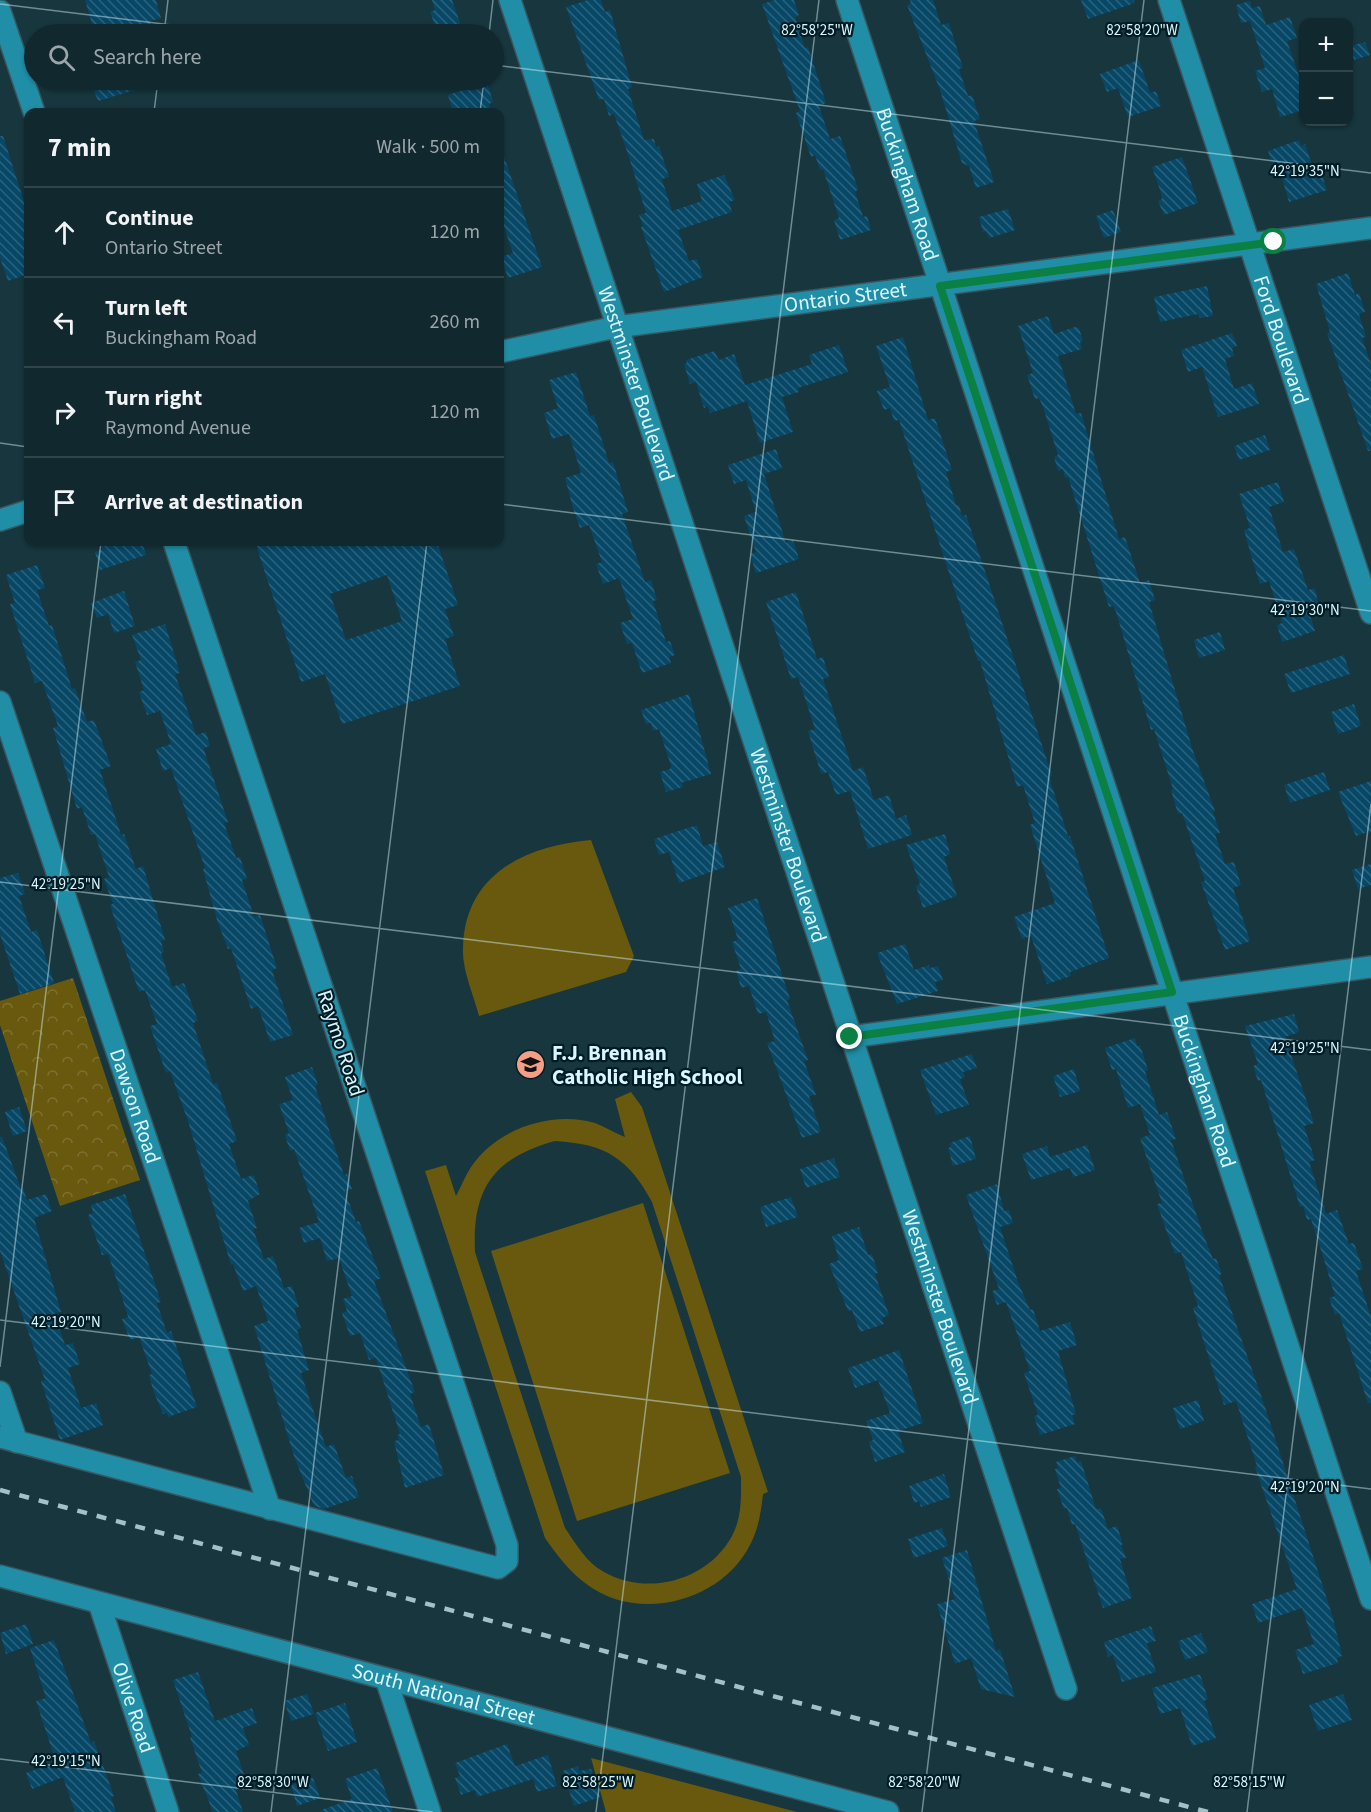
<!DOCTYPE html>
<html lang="en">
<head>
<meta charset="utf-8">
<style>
	:root { --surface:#11282e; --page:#1a3036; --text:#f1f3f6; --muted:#9ca6aa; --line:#30444a }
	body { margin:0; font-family:"Source Sans 3",sans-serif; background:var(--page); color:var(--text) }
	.controls { position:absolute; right:18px; top:18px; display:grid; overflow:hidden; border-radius:12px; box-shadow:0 2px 4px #0004 }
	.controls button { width:54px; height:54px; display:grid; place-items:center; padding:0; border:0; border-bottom:2px solid var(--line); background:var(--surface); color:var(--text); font:30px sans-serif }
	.stop { position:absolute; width:18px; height:18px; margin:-14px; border:4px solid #0b8043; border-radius:50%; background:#fff }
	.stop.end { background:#0b8043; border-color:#fff; box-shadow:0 2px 6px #0008 }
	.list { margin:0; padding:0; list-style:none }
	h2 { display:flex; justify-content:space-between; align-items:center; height:78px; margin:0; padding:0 24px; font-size:26px }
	h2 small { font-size:20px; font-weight:400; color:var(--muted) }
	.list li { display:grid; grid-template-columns:39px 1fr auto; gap:18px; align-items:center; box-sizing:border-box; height:90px; padding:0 24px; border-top:2px solid var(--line) }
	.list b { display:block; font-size:22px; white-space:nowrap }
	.list p { margin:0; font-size:20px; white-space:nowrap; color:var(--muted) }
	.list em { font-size:20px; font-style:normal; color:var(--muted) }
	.icon { flex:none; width:33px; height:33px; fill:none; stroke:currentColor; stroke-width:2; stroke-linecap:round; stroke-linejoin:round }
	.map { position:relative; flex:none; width:1371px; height:1812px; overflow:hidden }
	.search { position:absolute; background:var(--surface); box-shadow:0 2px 4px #0004; left:24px; top:24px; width:480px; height:66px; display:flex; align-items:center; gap:15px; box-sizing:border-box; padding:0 21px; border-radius:33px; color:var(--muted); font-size:22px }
	.panel { position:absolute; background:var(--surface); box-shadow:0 2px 4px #0004; left:24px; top:108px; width:480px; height:438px; border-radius:12px }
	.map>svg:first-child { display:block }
	.grass { fill:#68590e; fill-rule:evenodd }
	.forest { fill:url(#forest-crowns) }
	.building { fill:url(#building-back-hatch); fill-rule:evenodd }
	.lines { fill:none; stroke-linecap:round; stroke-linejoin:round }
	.minor-casing { stroke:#39555d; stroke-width:24 }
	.minor { stroke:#208ea6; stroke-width:21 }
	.rail { stroke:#a4c1c8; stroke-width:4.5; stroke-dasharray:10 10; stroke-linecap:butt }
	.route { stroke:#0b8043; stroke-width:8 }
	.ticks { fill:none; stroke:#dbf6fd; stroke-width:1.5; stroke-opacity:0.45 }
	.labels { text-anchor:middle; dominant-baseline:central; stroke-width:4.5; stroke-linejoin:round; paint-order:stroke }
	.street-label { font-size:21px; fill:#dbf6fd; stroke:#001d25 }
	.poi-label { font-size:21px; font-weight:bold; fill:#dbf6fd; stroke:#001d25; text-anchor:start }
	.ticks-label { font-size:15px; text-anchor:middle; fill:#dbf6fd; stroke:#001d25; stroke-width:4.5; stroke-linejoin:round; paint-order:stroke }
</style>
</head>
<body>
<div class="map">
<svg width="1371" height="1812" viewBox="0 0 1371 1812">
	<defs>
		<pattern id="forest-crowns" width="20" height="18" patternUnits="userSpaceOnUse" patternTransform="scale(1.5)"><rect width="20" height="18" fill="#68590e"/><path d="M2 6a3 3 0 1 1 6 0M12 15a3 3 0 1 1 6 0" fill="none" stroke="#7d7132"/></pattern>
		<pattern id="building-back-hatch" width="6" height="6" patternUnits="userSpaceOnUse" patternTransform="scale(1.5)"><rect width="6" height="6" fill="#074867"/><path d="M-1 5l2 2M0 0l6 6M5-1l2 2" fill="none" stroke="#2b637e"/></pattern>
	</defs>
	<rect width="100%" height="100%" fill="#17363e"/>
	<g class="grass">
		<path d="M591 840 634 956 626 972 479 1016C474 996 462 970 463 949 464 874 525 846 591 840Z"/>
		<path d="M631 1092 642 1107 768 1492 763 1494C761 1511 759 1527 751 1543 723 1602 637 1624 585 1583 569 1571 556 1554 545 1538L425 1171 446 1165 456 1196C461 1187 465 1176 471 1167 496 1129 552 1110 595 1123 605 1127 615 1133 625 1137L615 1099ZM555 1141C606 1144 628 1158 652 1202L741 1477C741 1497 742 1517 732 1536 708 1580 649 1597 604 1572 586 1562 576 1544 565 1528L475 1252C472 1188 494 1158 555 1141Z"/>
		<path d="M643 1203 730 1473 577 1521 491 1251Z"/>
		<path d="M591 1758 797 1812H606Z"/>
	</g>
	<path class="forest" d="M73 978 140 1180 60 1206 0 1025V1001Z"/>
	<g class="building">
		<path d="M85 0H156L161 18 150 21 154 34H95Z"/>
		<path d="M432 0H452L461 26 438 33 430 12 435 10Z"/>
		<path d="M588 0H601L605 12 610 10 632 87 628 89 644 140 654 139 656 147 659 146 669 177 662 179 672 211 702 201 697 184 724 175 735 200 729 202 732 212 678 230 689 261 697 259 703 277 664 292 641 227 643 226 639 215 646 213 629 157 614 114 609 116 604 99 599 100 566 7Z"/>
		<path d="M775 0H794L799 15 795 17 805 48 808 47 826 103 819 106 830 139 840 136 858 189 855 192 863 217 867 216 871 230 840 240 834 220 839 218 823 169 820 170 815 155 811 157 796 113 800 111 762 4Z"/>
		<path d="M910 0H933L941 25 949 23 963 68 959 69 968 96 972 95 980 119 974 121 994 182 976 188 969 166 962 163 940 90 907 5 911 3Z"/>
		<path d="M1081 0H1134L1135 3 1088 19Z"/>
		<path d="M1250 1 1252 8 1260 6 1266 25 1290 17 1297 38 1287 41 1304 91V110L1280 117 1272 89 1262 92 1255 71 1265 68 1250 21 1241 23 1236 5Z"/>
		<path d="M1365 42 1370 55 1354 60 1350 46Z"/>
		<path d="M1139 60 1150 93 1156 91 1161 106 1128 117 1118 88 1107 92 1100 74Z"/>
		<path d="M90 80H158L159 83 98 101Z"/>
		<path d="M487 82 493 102 489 104 491 112H453L448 95Z"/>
		<path d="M0 136H3L28 214V274L8 281 0 258Z"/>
		<path d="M1299 140 1301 146 1305 144 1314 171 1318 170 1320 176 1322 175 1327 190 1289 202 1280 171 1276 173 1268 151Z"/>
		<path d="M500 151H502L542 267 508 278 501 257 513 253 500 215Z"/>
		<path d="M1182 157 1198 203 1164 215 1158 201 1162 199 1161 193 1152 167Z"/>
		<path d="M1008 209 1015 230 989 238 986 231 983 232 979 217Z"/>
		<path d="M1113 210 1121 232 1104 238 1096 216Z"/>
		<path d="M1348 273 1355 295 1359 293 1365 312 1359 314 1366 337 1362 338 1371 364V451H1368L1327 333 1330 332 1316 284Z"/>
		<path d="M1207 286 1213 316 1200 318 1198 314 1160 322 1154 297Z"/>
		<path d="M1048 316 1054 334 1075 327 1079 328 1083 341 1080 342 1082 349 1058 356 1076 414 1081 413 1119 539 1125 537 1140 583 1149 580 1155 600 1149 602 1193 751 1215 811 1213 812 1220 833 1215 834 1225 864 1234 862 1241 885 1233 888 1250 941 1225 950 1201 882 1205 881 1182 813 1178 814 1171 790 1173 789 1154 729 1151 730 1116 612 1113 606 1109 607 1068 477 1065 478 1063 469 1058 471 1054 457 1058 455 1043 407 1039 398 1035 399 1027 375 1033 373 1018 326Z"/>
		<path d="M1232 333 1237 346 1232 348 1234 356 1225 359 1234 389 1252 383 1259 404 1218 417 1202 367 1188 372 1181 350Z"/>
		<path d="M903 337 928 420 935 418 952 470 946 472 956 505H959L962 516 966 515 990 586 1052 776 1049 777 1068 836H1070L1109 958 1070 972 1071 976 1047 984 1031 936 1022 939 1014 917 1055 903 1030 825 1035 823 1023 785 1017 787 980 661H978L899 420 894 421 890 408 884 410 877 391 890 387 876 346Z"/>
		<path d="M839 345 848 372 798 388 799 392 782 397 793 432 760 443 747 401 710 413 708 406 704 408 696 382 690 384 684 364 687 363 686 360 714 351 719 360 734 354 745 385 812 364 809 355Z"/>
		<path d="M576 372 590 416 594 415 609 463 613 462 628 512 622 514 645 582 651 580 657 600 653 601 666 642 670 641 675 655 669 657 671 663 642 673 632 643 627 644 620 623 633 619 619 578 603 584 596 564 602 562 589 525 580 528 573 508 565 478 581 473 569 434 552 439 544 413 558 408 549 380Z"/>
		<path d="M1265 435 1270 450 1239 460 1234 446Z"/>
		<path d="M776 449 782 468 764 474 786 543 793 540 799 559 756 573 750 554 756 552 744 516 756 512 746 480 734 484 728 465Z"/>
		<path d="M1278 482 1284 502 1269 507 1283 552 1294 549 1308 590 1315 588 1318 603 1307 606 1315 631 1282 642 1277 625 1282 623 1269 581 1260 584 1253 562 1244 530 1250 528 1239 494Z"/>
		<path d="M109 542H142L146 555 100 570 95 552 102 550 100 545Z"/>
		<path d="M255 542H437L458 605 445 609 454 636 445 639 460 686 342 724 325 674 301 682ZM387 575 402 621 346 640 330 594Z"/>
		<path d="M37 565 45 588 37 590 49 626 52 625 72 689 75 688 87 722 94 720 111 766 100 770 121 835 124 834 136 869 143 866 165 940 161 941 164 952 161 953 172 987 184 983 198 1021 193 1023 213 1084 217 1083 237 1141 229 1144 241 1179 254 1175 260 1194 248 1201 257 1228 253 1229 264 1259 273 1256 284 1288 292 1286 299 1307 294 1308 301 1328 297 1330 309 1370 301 1373 310 1401 326 1447 334 1444 346 1478 352 1476 359 1497 324 1509 314 1506 294 1456 254 1326 268 1321 256 1286 243 1291 233 1264 231 1265 188 1121 170 1071 166 1073 150 1026 157 1024 145 990 139 992 110 905 113 904 104 879 109 877 95 834 91 835 82 807 77 809 53 728 58 726 42 681 35 683 10 604 15 603 6 575Z"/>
		<path d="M124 591 135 626 114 633 108 614 97 618 91 603Z"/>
		<path d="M796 592 817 659 823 657 829 677 823 679 853 771 863 767 874 800 889 795 896 819 906 815 912 835 868 849 850 791 836 795 828 772 821 774 808 731 815 729 798 677 791 679 766 602Z"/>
		<path d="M165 624 180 673 175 674 196 735 206 732 210 746 204 748 206 756 228 822 224 823 236 858 240 857 247 879 242 880 254 917 260 915 277 968 272 970 293 1035 270 1042 258 1006 251 1009 231 948 228 949 217 920 203 869 205 868 171 768 163 771 156 749 171 744 160 711 147 715 139 692 144 690 135 662 141 660 132 635Z"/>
		<path d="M1220 632 1225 650 1199 658 1194 640Z"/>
		<path d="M1344 655 1350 674 1291 693 1284 674Z"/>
		<path d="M689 694 711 774 681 783 683 787 666 792 660 772 670 769 671 766 659 729 653 731 651 723 646 724 641 710Z"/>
		<path d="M1354 704 1361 726 1338 734 1331 712Z"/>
		<path d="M1324 772 1330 790 1290 803 1284 785Z"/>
		<path d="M1371 781V831L1356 836 1338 792Z"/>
		<path d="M697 825 703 846 717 842 725 867 679 883 669 852 659 855 654 839Z"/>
		<path d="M945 834 950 854 944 857 957 896 923 908 916 886 920 884 906 845Z"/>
		<path d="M1371 864V885L1358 889 1352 870Z"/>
		<path d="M18 873 25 894 19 896 31 932 37 930 54 983 20 994 0 934V878Z"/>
		<path d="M757 898 790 999 787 1000 808 1060 804 1061 816 1095 809 1096 821 1132 802 1138 767 1043 775 1041 766 1012 758 1014 749 986 741 988 736 971 741 969 732 942 738 940 728 908Z"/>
		<path d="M905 944 914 970 929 965 930 968 938 966 943 980 935 982 938 991 897 1004 877 953Z"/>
		<path d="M1294 1014 1299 1032 1285 1037 1314 1123 1304 1126 1315 1160 1309 1162 1326 1214 1337 1210 1349 1244 1354 1243 1363 1269 1356 1271 1371 1317V1403H1368L1339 1313 1335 1315 1329 1298 1335 1296 1322 1253 1311 1219 1307 1220 1303 1206 1300 1207 1261 1080 1258 1081 1253 1066 1258 1064 1245 1026Z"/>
		<path d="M1135 1038 1137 1046 1140 1045 1148 1070 1145 1071 1159 1115 1167 1112 1176 1139 1171 1140 1202 1231 1213 1259 1216 1258 1222 1274 1219 1275 1266 1410 1333 1618 1342 1656 1337 1658 1338 1663 1303 1674 1295 1650 1314 1644 1302 1608 1258 1623 1252 1604 1297 1589 1255 1467 1257 1466 1236 1401 1224 1405 1193 1308 1198 1306 1181 1252 1175 1254 1165 1227 1157 1204 1162 1203 1140 1138 1150 1135 1140 1104 1128 1108 1116 1069 1112 1070 1105 1048Z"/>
		<path d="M972 1054 977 1068 963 1072 965 1077 960 1079 969 1105 936 1115 920 1070Z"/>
		<path d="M312 1067 318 1085 315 1086 332 1139 344 1175 347 1174 352 1189 345 1191 356 1222 359 1221 381 1278 374 1281 415 1392 410 1394 421 1427 429 1424 444 1475 405 1488 394 1441 399 1440 397 1435 400 1434 376 1358 369 1360 360 1333 350 1336 342 1313 347 1311 343 1299 352 1296 339 1258 327 1261 320 1238 304 1243 299 1228 319 1222 294 1149 290 1151 285 1135 289 1133 288 1130 279 1104 293 1100 285 1077Z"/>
		<path d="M1074 1069 1080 1091 1060 1097 1053 1076Z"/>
		<path d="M19 1107 27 1131 13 1136 5 1112Z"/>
		<path d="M970 1136 976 1159 953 1166 948 1148 951 1147 950 1143Z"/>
		<path d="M0 1137H2L21 1189 23 1188 27 1200 46 1194 52 1211 34 1218 61 1312 56 1313V1317L65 1345 73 1343 80 1364 68 1368 81 1408 96 1403 103 1425 60 1440 41 1381 45 1380 0 1251Z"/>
		<path d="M1087 1145 1095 1170 1073 1177 1070 1168 1031 1180 1022 1154 1047 1146 1050 1157Z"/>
		<path d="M834 1158 840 1177 806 1188 800 1169Z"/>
		<path d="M997 1184 1004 1211 1009 1210 1013 1223 1000 1227 1018 1282 1030 1310 1033 1309 1040 1331 1070 1322 1077 1345 1058 1351 1076 1414 1072 1415 1075 1424 1040 1435 1034 1416 1038 1415 1024 1373 1030 1371 1006 1302 997 1305 992 1291 999 1289 966 1195Z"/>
		<path d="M125 1194 161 1302 157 1303 167 1333 171 1331 197 1407 168 1417 167 1413 163 1414 153 1390 149 1375 152 1374 139 1337 130 1340 122 1319 128 1317 117 1281 108 1254 102 1255 88 1215 93 1213 91 1205Z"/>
		<path d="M791 1197 798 1217 766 1227 760 1207Z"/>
		<path d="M859 1227 868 1255 872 1254 878 1273 875 1274 889 1315 882 1318 884 1324 860 1332 852 1310 848 1311 829 1264 839 1260 832 1236Z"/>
		<path d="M899 1350 923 1423 898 1431 905 1452 875 1462 869 1442 873 1440 866 1421 890 1413 878 1380 855 1388 848 1368Z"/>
		<path d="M1198 1400 1204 1421 1180 1429 1173 1408Z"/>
		<path d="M1075 1456 1077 1462 1081 1461 1096 1509 1101 1508 1108 1529 1117 1526 1123 1544 1121 1545 1126 1558 1120 1559 1132 1598 1103 1608 1075 1524 1072 1525 1067 1508 1064 1509 1057 1489 1061 1488 1055 1469 1058 1468 1056 1462Z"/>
		<path d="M944 1474 951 1497 921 1507 919 1501 914 1503 909 1486Z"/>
		<path d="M942 1528 948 1546 914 1558 908 1539Z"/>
		<path d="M967 1550 996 1651 1000 1649 1015 1697 981 1689 971 1658 955 1664 937 1604 955 1599 942 1558Z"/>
		<path d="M26 1624 33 1644 6 1654 0 1633Z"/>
		<path d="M1151 1626 1156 1641 1147 1643 1156 1672 1122 1682 1113 1655 1108 1657 1104 1642Z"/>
		<path d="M1201 1633 1208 1652 1185 1660 1178 1641Z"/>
		<path d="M54 1640 91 1743 94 1741 105 1771 114 1796 111 1797 116 1812H75L63 1777 32 1789 26 1773 56 1762 36 1701 46 1698 30 1648Z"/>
		<path d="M198 1672 215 1721 252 1708 257 1723 243 1728 249 1745 236 1751 248 1787 236 1790 243 1812H213L198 1774 202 1773 190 1737H192L173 1680Z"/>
		<path d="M1200 1674 1208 1699 1204 1701 1216 1738 1192 1746 1180 1708 1160 1714 1152 1688Z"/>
		<path d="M307 1694 314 1714 291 1721 284 1701Z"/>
		<path d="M1343 1694 1352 1720 1318 1731 1309 1705Z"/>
		<path d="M345 1703 357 1742 328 1751 315 1713Z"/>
		<path d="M507 1744 515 1766 548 1755 557 1786 537 1792 533 1779 477 1797 475 1790 461 1795 455 1778 460 1776 455 1763Z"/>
		<path d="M578 1766 579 1771 591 1769 600 1797 574 1806 563 1771Z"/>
		<path d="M377 1768 393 1812H322L321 1810 352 1799 345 1779Z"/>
		<path d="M313 1778 320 1798 297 1806 291 1785Z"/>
	</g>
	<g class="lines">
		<defs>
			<g id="minor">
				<path id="s1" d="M510 0 1066 1689"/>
				<path id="s2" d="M847 0 1371 1599"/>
				<path id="s3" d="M1169 0 1371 613"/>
				<path d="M0 11 34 112"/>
				<path id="s4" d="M500 352 616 327 1371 228"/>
				<path d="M0 520 28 511"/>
				<path id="s5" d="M0 702 270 1509"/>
				<path d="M850 1037 1371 967"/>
				<path d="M0 1392 17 1442"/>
				<path d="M0 1437 498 1568 507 1561V1545L174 542"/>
				<path id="s6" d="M0 1576 888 1812"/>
				<path id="s7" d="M99 1603 168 1812"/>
				<path d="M386 1679 430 1812"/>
			</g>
		</defs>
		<use href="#minor" class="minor-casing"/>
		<use href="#minor" class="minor"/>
		<path class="rail" d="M0 1490 1208 1812"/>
	</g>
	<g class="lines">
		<path class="route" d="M850 1037 1172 992 940 286 1274 242"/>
	</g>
	<path class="ticks" d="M0 4 245 34M164 34 168 0M489 34 493 0M494 65 1371 173M154 112 158 80M480 112 484 80M0 443 28 447M500 504 1371 611M0 882 1371 1050M0 1320 1371 1489M0 1367 101 542M0 1759 433 1812M271 1812 427 542M596 1812 819 0M922 1812 1144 0M1247 1812 1371 804"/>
	<defs>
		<symbol id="school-disc" viewBox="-11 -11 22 22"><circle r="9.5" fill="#f49e86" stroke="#001d25"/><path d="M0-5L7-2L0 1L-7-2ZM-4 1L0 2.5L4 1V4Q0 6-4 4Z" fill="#111"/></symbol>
	</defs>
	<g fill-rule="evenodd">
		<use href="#school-disc" x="514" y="1048" width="33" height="33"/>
	</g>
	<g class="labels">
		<g class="street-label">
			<text stroke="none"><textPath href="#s2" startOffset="194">Buckingham Road</textPath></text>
			<text stroke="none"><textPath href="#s4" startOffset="350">Ontario Street</textPath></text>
			<text stroke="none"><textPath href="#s3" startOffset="358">Ford Boulevard</textPath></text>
			<text stroke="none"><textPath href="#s1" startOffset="404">Westminster Boulevard</textPath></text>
			<text stroke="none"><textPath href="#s1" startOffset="890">Westminster Boulevard</textPath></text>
			<text transform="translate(341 1043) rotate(72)">Raymo Road</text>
			<text stroke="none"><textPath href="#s2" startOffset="1148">Buckingham Road</textPath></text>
			<text stroke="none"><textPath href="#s5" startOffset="426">Dawson Road</textPath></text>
			<text stroke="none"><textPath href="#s1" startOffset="1376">Westminster Boulevard</textPath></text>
			<text stroke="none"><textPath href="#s6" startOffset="459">South National Street</textPath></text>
			<text stroke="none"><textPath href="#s7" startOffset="110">Olive Road</textPath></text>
		</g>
		<g class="poi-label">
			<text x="552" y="1053">F.J. Brennan<tspan x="552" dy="24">Catholic High School</tspan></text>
		</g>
	</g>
	<g class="ticks-label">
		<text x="817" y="35">82°58'25"W</text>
		<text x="1142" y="35">82°58'20"W</text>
		<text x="1305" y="176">42°19'35"N</text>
		<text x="1305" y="615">42°19'30"N</text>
		<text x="66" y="889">42°19'25"N</text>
		<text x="1305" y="1053">42°19'25"N</text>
		<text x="66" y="1327">42°19'20"N</text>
		<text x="1305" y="1492">42°19'20"N</text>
		<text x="66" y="1766">42°19'15"N</text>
		<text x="273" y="1787">82°58'30"W</text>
		<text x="598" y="1787">82°58'25"W</text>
		<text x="924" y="1787">82°58'20"W</text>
		<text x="1249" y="1787">82°58'15"W</text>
	</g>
</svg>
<div class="controls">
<button>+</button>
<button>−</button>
</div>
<div class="stop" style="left:1274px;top:242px"></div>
<div class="stop end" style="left:850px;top:1037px"></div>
<div class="search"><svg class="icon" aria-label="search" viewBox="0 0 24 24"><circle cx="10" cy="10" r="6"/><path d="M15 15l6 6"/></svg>Search here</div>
<section class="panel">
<h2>7 min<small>Walk · 500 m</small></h2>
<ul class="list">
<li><svg class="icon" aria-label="ahead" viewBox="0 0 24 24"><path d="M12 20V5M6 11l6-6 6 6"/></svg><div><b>Continue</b><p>Ontario Street</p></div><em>120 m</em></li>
<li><svg class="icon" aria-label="left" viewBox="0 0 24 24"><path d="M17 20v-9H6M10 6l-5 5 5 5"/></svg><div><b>Turn left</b><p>Buckingham Road</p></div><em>260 m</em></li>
<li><svg class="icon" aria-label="right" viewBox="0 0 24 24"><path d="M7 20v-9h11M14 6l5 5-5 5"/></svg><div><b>Turn right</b><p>Raymond Avenue</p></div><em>120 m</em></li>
<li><svg class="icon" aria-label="arrive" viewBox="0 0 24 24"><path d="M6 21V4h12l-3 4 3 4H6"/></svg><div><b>Arrive at destination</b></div></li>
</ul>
</section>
</div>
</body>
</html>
